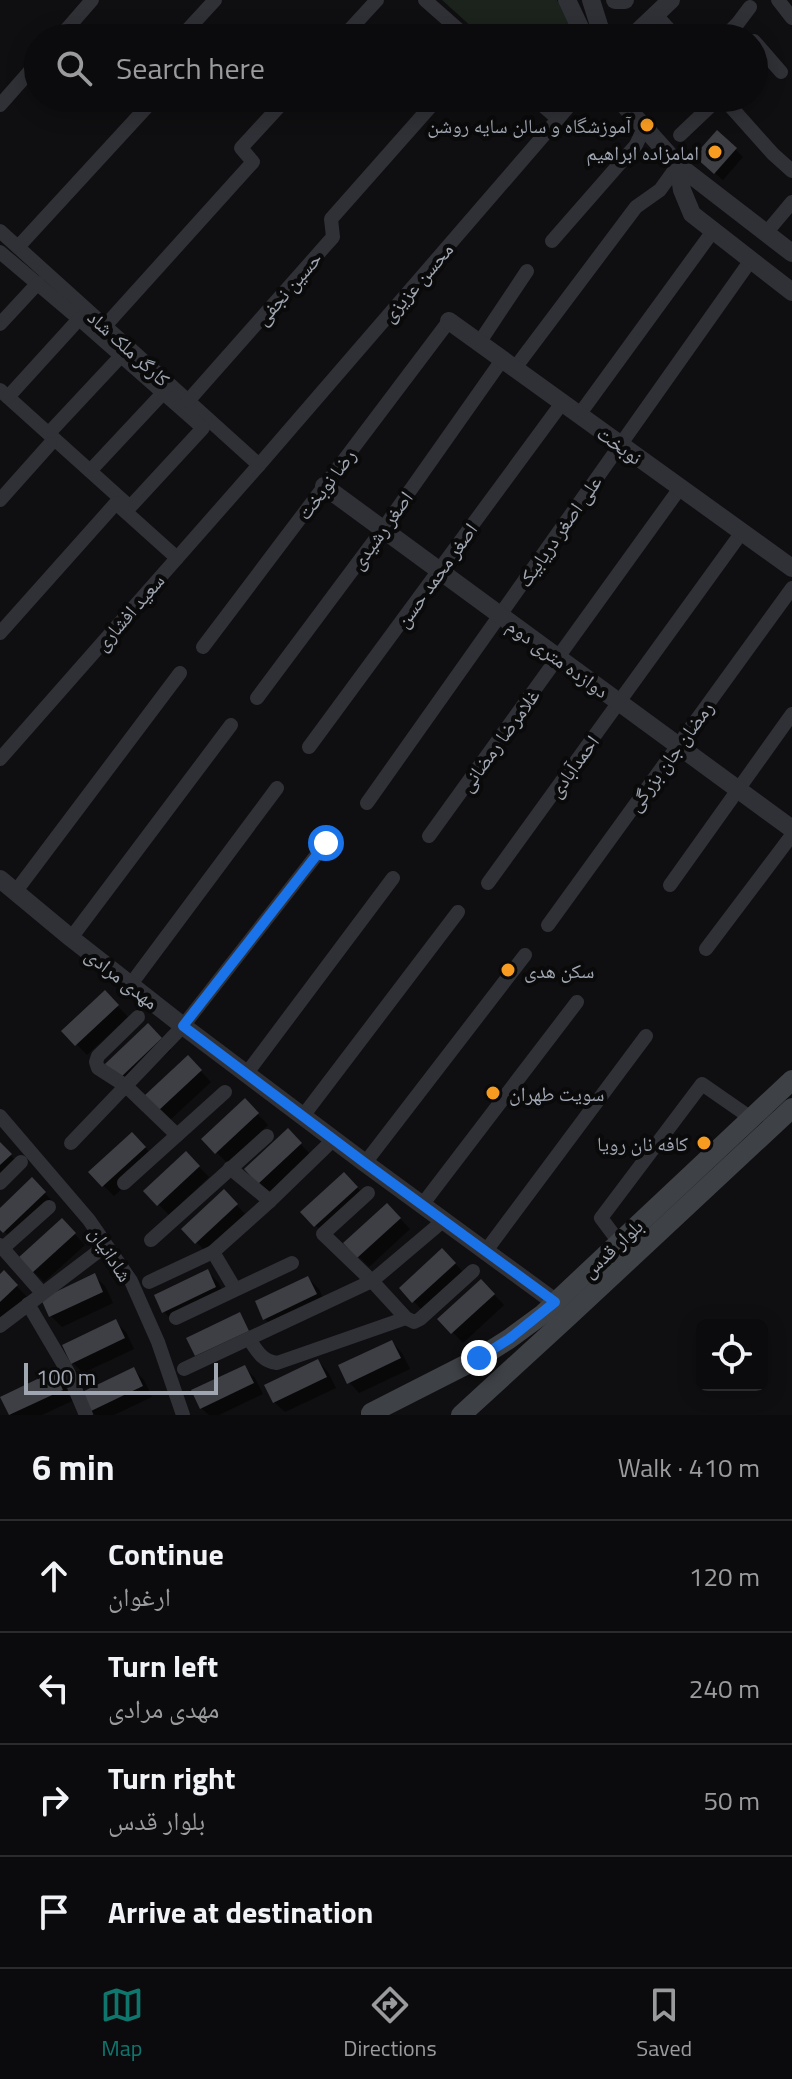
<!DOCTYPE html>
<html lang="en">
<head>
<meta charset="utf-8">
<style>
	:root { --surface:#0b0b0d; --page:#141416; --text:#f1f3f6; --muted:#9a9b9d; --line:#2b2b2e; --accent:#0f766e }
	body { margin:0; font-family:"Titillium Web","Noto Naskh Arabic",sans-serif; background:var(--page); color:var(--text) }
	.controls { position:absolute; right:24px; bottom:24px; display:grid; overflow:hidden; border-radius:12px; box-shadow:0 4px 20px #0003 }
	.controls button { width:72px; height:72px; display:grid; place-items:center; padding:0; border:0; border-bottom:2px solid var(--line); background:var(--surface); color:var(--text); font:40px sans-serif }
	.scale { position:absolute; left:24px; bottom:20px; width:194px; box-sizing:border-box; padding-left:8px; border:4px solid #a0a7b2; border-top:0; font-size:22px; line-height:28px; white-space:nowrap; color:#a0a7b2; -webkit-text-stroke:6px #0a0a0b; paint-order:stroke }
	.stop { position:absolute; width:24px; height:24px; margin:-18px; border:6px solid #1a73e8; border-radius:50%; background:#fff }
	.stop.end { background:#1a73e8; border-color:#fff; box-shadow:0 2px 8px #0008 }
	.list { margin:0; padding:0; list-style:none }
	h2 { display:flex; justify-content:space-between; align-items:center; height:104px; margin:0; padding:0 32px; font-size:34px }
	h2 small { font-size:26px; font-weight:400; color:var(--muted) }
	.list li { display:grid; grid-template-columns:52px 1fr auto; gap:24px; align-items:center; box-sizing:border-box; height:112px; padding:0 32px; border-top:2px solid var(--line) }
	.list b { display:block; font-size:30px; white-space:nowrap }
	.list p { margin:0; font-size:26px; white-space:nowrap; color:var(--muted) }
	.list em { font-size:26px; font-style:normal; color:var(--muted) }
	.icon { flex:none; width:44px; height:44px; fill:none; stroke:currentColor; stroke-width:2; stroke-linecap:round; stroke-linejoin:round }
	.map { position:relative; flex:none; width:792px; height:1415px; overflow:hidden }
	.search { position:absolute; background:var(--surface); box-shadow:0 4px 20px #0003; left:24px; right:24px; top:24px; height:88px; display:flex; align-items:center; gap:20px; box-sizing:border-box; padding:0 28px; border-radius:44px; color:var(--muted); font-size:30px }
	.sheet { height:552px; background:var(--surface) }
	nav { display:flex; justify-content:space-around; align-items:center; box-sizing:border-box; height:112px; border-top:2px solid var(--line); background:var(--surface); font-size:22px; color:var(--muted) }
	nav a { display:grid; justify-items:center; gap:4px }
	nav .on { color:var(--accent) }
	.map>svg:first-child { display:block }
	.green { fill:#1b231c }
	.shadow { fill:#0007 }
	.building { fill:#3e3f44 }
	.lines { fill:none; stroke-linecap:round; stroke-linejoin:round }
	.minor { stroke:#303136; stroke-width:14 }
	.tertiary { stroke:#303136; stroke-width:18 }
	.secondary { stroke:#3e4146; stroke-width:20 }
	.route { stroke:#1a73e8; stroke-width:10 }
	.poi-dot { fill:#f79c21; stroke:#0a0a0b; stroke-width:3 }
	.labels { text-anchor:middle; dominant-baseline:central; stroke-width:8; stroke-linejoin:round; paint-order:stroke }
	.poi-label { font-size:20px; fill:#a0a7b2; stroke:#0a0a0b; text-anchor:end }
	.street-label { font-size:20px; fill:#a0a7b2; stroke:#0a0a0b }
</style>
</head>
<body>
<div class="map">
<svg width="792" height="1415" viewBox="0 0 792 1415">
	<rect width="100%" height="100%" fill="#0f0f11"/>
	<path class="green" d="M442 0H557L576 38H484Z"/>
	<g class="shadow">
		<path d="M735 149 743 157 723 180 704 164Z"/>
		<path d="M105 993 128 1017 87 1055 64 1031Z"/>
		<path d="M148 1026 171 1050 130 1088 108 1064Z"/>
		<path d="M188 1058 211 1082 170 1120 147 1096Z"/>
		<path d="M245 1101 268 1125 227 1163 204 1139Z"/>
		<path d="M288 1131 311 1155 270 1193 247 1169Z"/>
		<path d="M132 1134 155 1158 114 1196 91 1173Z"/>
		<path d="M0 1144 21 1166 0 1185Z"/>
		<path d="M186 1154 209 1177 169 1215 146 1191Z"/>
		<path d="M344 1174 367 1198 326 1236 303 1212Z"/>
		<path d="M32 1180 55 1204 15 1242 0 1227V1210Z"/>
		<path d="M224 1192 247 1216 207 1253 184 1229Z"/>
		<path d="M387 1205 410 1229 369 1267 346 1243Z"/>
		<path d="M62 1221 85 1245 44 1282 21 1259Z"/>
		<path d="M442 1250 465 1274 424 1312 401 1288Z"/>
		<path d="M207 1271 218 1282 226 1298 175 1323 164 1312 156 1295Z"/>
		<path d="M4 1273 27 1297 0 1322V1276Z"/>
		<path d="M94 1276 105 1286 113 1303 62 1327 51 1316 43 1300Z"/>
		<path d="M308 1278 319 1289 326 1305 276 1329 265 1319Z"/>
		<path d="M481 1281 504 1305 463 1343 440 1319Z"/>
		<path d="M115 1322 126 1332 134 1349 83 1373 72 1362Z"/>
		<path d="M392 1342 402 1353 410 1369 359 1393 349 1382Z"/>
		<path d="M318 1361 328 1372 336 1388 285 1412 274 1402Z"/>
		<path d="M244 1367 255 1378 263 1394 219 1415H209L201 1408Z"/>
		<path d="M134 1370 144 1380 152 1397 114 1415H95L91 1410Z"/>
		<path d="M54 1374 64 1384 72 1401 42 1415H11L3 1398Z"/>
	</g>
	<g class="building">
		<path d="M717 130 737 148 714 174 694 156Z"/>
		<path d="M105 990 119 1005 75 1046 61 1031Z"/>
		<path d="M148 1023 162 1038 119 1079 105 1064Z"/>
		<path d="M188 1055 202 1070 158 1111 144 1096Z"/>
		<path d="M245 1098 259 1113 215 1154 201 1139Z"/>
		<path d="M288 1128 302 1143 258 1184 244 1169Z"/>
		<path d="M132 1132 146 1147 102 1187 88 1172Z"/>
		<path d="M0 1142 12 1154 0 1165Z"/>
		<path d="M186 1151 200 1166 157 1206 143 1191Z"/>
		<path d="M344 1172 358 1187 314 1227 300 1212Z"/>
		<path d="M32 1177 46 1192 3 1233 0 1230V1208Z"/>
		<path d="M224 1189 238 1204 195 1244 181 1229Z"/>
		<path d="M387 1203 401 1218 357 1258 343 1243Z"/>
		<path d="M62 1218 76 1233 32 1273 18 1258Z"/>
		<path d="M442 1248 456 1263 412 1303 399 1288Z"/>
		<path d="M208 1269 216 1287 162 1313 154 1295Z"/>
		<path d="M4 1270 18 1285 0 1302V1274Z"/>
		<path d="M95 1273 103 1292 49 1317 41 1299Z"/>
		<path d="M308 1276 317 1294 263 1320 255 1301Z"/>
		<path d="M481 1279 495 1294 451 1334 437 1319Z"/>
		<path d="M240 1312 249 1331 195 1356 186 1338Z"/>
		<path d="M116 1319 125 1338 71 1364 62 1345Z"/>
		<path d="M392 1340 401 1358 347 1384 338 1365Z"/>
		<path d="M318 1359 327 1377 273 1403 264 1385Z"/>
		<path d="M245 1365 254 1383 200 1409 191 1390Z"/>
		<path d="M134 1367 143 1386 89 1412 80 1393Z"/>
		<path d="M54 1371 63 1390 9 1415 0 1397Z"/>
	</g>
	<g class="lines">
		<g class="minor">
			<path d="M425 0 468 38"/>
			<path d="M778 0 792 18"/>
			<path d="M655 14 677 38"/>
			<path d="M59 38 92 0"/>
			<path d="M180 38 215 0"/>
			<path d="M342 38 377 0"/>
			<path d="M723 38 738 23 750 7"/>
			<path d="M754 41 781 72"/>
			<path d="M534 98 558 119"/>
			<path d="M723 98 773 154 792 171"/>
			<path d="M0 105 38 62"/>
			<path d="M680 135 719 98"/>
			<path d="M0 231 259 465"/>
			<path d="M766 233 792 202"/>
			<path d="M552 241 636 145 644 128"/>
			<path d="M18 247 155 98"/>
			<path d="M0 252 79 319 203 428 130 507 0 390"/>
			<path d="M0 324 38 283"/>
			<path d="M105 326 253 162 241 148 287 98"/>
			<path d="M479 343 527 271"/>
			<path d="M515 368 636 207 660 190 678 165"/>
			<path d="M8 397 79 319"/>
			<path d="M188 401 333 237 331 219 438 98"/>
			<path d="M579 415 713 231"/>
			<path d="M49 433 121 356"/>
			<path d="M90 471 163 393"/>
			<path d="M0 500 50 444"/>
			<path d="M118 505 177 558"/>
			<path d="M0 633 116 503"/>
			<path d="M203 647 449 321"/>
			<path d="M257 698 383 529 502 360"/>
			<path d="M309 747 562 403"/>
			<path d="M0 759 259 465 576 98"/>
			<path d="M367 803 751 260"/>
			<path d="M429 836 680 488"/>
			<path d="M488 883 742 532"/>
			<path d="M670 885 792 714"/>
			<path d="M16 891 180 673"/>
			<path d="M548 925 792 588"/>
			<path d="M71 938 231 725"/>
			<path d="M706 949 792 835"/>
			<path d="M131 984 277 788"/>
			<path d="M138 1017 98 1056 96 1062 98 1068 126 1086 177 1135"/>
			<path d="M247 1073 393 878"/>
			<path d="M0 1116 89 1220 131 1281 158 1342 183 1415"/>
			<path d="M303 1116 458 912"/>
			<path d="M71 1143 183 1026 326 843"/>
			<path d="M365 1163 525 955"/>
			<path d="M230 1168 270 1201"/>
			<path d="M0 1183 21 1162"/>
			<path d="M124 1183 225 1092"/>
			<path d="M368 1193 323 1234 372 1281 406 1318 414 1322 420 1319 473 1271"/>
			<path d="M422 1205 577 1002"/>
			<path d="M151 1240 267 1136"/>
			<path d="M619 1242 601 1218 702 1084 751 1118"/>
			<path d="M0 1245 42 1293"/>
			<path d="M3 1248 49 1207"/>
			<path d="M213 1252 235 1289"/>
			<path d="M485 1252 646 1036"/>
			<path d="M149 1282 213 1252 270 1201 334 1139"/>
			<path d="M28 1304 68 1372 86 1415"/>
			<path d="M176 1318 292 1263"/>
			<path d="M0 1326 96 1253"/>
			<path d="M249 1339C257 1351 262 1361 277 1363L406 1318"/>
			<path d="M184 1369 372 1281 443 1221"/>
		</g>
		<g class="tertiary">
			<path d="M567 0 585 38"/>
			<path d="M591 0 603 38"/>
			<path d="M615 0H625"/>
			<path d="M631 38 671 0"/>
			<path d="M618 98 678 165 792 253"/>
			<path d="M678 165 682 190 692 214 792 292"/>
			<path d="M449 321 792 568"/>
			<path d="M324 486 792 829"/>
			<path d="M0 879 71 938 183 1026 365 1163 555 1302"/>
		</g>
		<g class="secondary">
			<path d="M371 1413 479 1358 509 1339 543 1314 792 1080"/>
			<path d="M461 1415 568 1317 792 1108"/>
		</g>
	</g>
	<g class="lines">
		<path class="route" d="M326 843 183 1026 365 1163 555 1302 509 1339 479 1358"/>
	</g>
	<g class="poi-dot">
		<circle cx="647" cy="125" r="8"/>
		<circle cx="715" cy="152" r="8"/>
		<circle cx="508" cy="970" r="8"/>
		<circle cx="493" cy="1093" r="8"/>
		<circle cx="704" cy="1143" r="8"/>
	</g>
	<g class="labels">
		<g class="poi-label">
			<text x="631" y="125">آموزشگاه و سالن سایه روشن</text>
			<text x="699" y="152">امامزاده ابراهیم</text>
			<text x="524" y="970" text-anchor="start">سكن هدى</text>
			<text x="509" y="1093" text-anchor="start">سويت طهران</text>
			<text x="688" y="1143">کافه نان رویا</text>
		</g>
		<g class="street-label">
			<text transform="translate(417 282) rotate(-49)">محسن عزیزی</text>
			<text transform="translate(288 288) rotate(-49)">حسین نجفی</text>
			<text transform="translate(129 348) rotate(42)">کارگر ملک شاد</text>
			<text transform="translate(620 445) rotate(36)">نوبخت</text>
			<text transform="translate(326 484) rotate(-53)">رضا نوبخت</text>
			<text transform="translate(381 530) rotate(-54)">اصغر رشیدی</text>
			<text transform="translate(559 531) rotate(-55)">علی اصغر دریابیک</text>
			<text transform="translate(436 575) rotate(-54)">اصغر محمد حسن</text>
			<text transform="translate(129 612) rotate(-49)">سعید افشاری</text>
			<text transform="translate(558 658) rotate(36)">دوازده متری دوم</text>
			<text transform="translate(499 740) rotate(-54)">غلامرضا رمضانی</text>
			<text transform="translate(670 756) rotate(-54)">رمضان جان بزرگی</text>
			<text transform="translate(573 766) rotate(-54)">احمدآبادی</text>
			<text transform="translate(122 978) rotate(38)">مهدی مرادی</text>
			<text transform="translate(612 1248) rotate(-43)">بلوار قدس</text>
			<text transform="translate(111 1254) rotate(57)">شادانیان</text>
		</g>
	</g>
</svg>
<div class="controls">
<button><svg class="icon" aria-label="locate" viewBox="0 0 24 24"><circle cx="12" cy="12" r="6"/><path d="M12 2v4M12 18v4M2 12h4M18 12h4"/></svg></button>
</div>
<div class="scale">100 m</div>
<div class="stop" style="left:326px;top:843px"></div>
<div class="stop end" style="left:479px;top:1358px"></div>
<div class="search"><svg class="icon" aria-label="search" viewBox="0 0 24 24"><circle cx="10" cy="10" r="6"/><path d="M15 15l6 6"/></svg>Search here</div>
</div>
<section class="sheet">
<h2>6 min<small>Walk · 410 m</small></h2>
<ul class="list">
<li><svg class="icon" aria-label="ahead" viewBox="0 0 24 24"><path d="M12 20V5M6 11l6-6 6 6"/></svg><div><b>Continue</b><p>ارغوان</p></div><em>120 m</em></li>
<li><svg class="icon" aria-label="left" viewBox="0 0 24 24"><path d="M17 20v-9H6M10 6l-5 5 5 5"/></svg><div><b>Turn left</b><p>مهدی مرادی</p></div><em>240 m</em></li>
<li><svg class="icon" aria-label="right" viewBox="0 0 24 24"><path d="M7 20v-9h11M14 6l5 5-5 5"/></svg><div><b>Turn right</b><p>بلوار قدس</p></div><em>50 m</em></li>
<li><svg class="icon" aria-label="arrive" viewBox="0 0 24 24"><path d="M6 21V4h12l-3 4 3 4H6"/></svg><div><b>Arrive at destination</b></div></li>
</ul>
</section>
<nav>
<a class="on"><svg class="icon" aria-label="map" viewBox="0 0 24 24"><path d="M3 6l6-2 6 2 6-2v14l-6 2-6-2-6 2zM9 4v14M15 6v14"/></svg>Map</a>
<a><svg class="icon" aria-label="directions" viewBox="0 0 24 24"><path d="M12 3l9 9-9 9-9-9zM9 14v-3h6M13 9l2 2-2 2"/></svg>Directions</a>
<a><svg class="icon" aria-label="saved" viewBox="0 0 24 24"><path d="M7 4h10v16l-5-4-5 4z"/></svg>Saved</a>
</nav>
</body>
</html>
